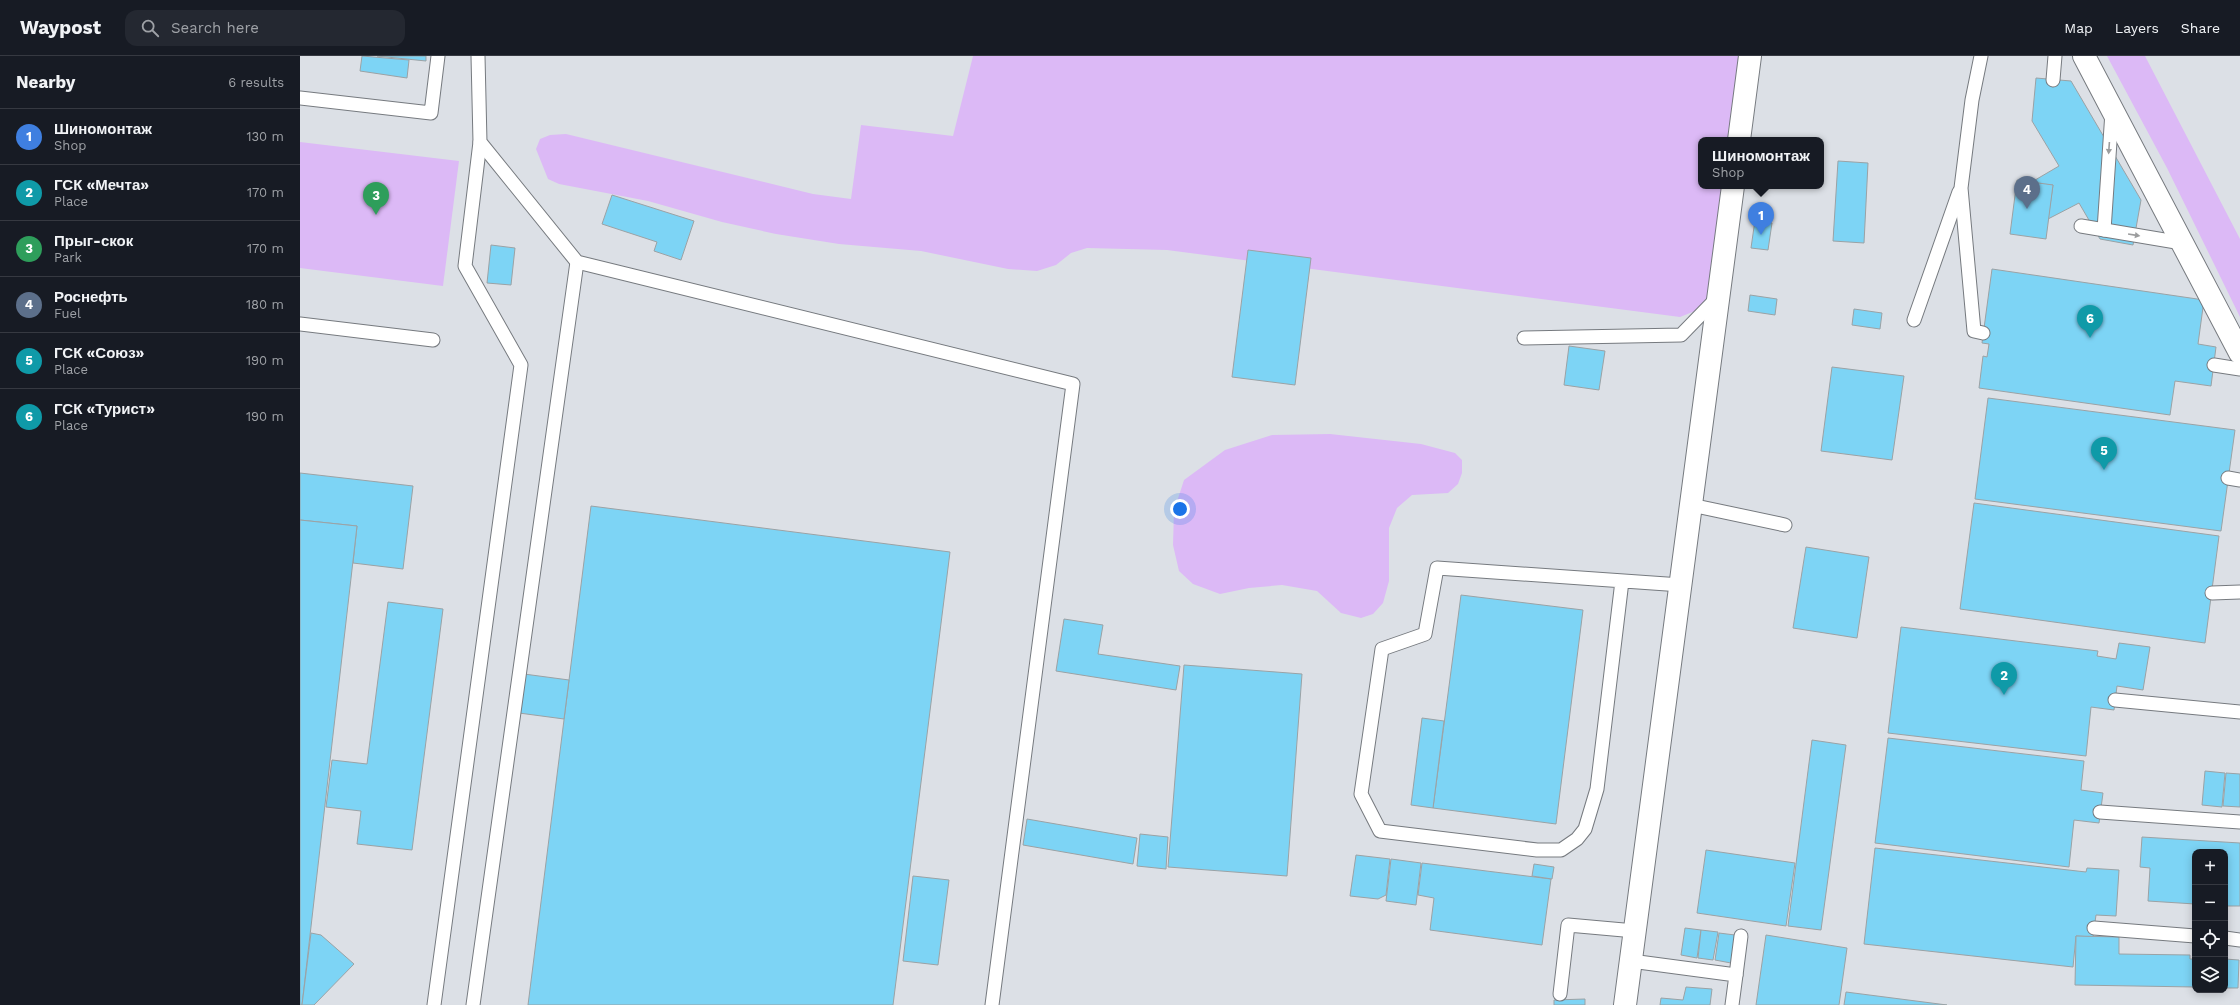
<!DOCTYPE html>
<html lang="en">
<head>
<meta charset="utf-8">
<style>
	:root { --surface:#171b24; --page:#242831; --text:#f1f3f6; --muted:#9ea1a6; --line:#363941; --accent:#7c3aed }
	body { margin:0; font-family:"Work Sans",sans-serif; background:var(--page); color:var(--text) }
	.controls { position:absolute; right:12px; bottom:12px; display:grid; overflow:hidden; border-radius:8px; box-shadow:0 2px 10px #0003 }
	.controls button { width:36px; height:36px; display:grid; place-items:center; padding:0; border:0; border-bottom:1px solid var(--line); background:var(--surface); color:var(--text); font:20px sans-serif }
	.you { position:absolute; left:880px; top:453px; width:14px; height:14px; margin:-10px; border:3px solid #fff; border-radius:50%; background:#1a73e8; box-shadow:0 0 0 6px #1a73e833 }
	.badge { display:grid; place-items:center; width:26px; height:26px; border-radius:50%; background:var(--accent); color:#fff; font-size:13px; font-weight:700 }
	.pin { position:absolute; translate:-50% -33px; filter:drop-shadow(0 1px 2px #0008) }
	.pin::after { content:''; position:absolute; top:21px; width:14px; height:12px; background:inherit; clip-path:polygon(0 0,100% 0,50% 100%) }
	.popup { position:absolute; left:1398px; top:81px; width:126px; height:52px; box-sizing:border-box; display:grid; place-content:center; border-radius:8px; background:var(--surface); filter:drop-shadow(0 1px 3px #0005); font-size:13px; white-space:nowrap; color:var(--muted) }
	.popup b { font-size:15px; color:var(--text) }
	.popup::after { content:''; position:absolute; left:50%; top:100%; margin-left:-8px; border:8px solid transparent; border-top-color:var(--surface) }
	.list { margin:0; padding:0; list-style:none }
	h2 { display:flex; justify-content:space-between; align-items:center; height:52px; margin:0; padding:0 16px; font-size:17px }
	h2 small { font-size:13px; font-weight:400; color:var(--muted) }
	.list li { display:grid; grid-template-columns:26px 1fr auto; gap:12px; align-items:center; box-sizing:border-box; height:56px; padding:0 16px; border-top:1px solid var(--line) }
	.list b { display:block; font-size:15px; white-space:nowrap }
	.list p { margin:0; font-size:13px; white-space:nowrap; color:var(--muted) }
	.list em { font-size:13px; font-style:normal; color:var(--muted) }
	.icon { flex:none; width:22px; height:22px; fill:none; stroke:currentColor; stroke-width:2; stroke-linecap:round; stroke-linejoin:round }
	.map { position:relative; flex:none; width:1940px; height:949px; overflow:hidden }
	header { display:flex; align-items:center; gap:24px; box-sizing:border-box; height:56px; padding:0 20px; background:var(--surface); border-bottom:1px solid var(--line) }
	header strong { font-size:19px }
	nav { display:flex; gap:22px; margin-inline-start:auto; font-size:14px }
	.search { width:280px; height:36px; background:var(--page); display:flex; align-items:center; gap:10px; box-sizing:border-box; padding:0 14px; border-radius:12px; color:var(--muted); font-size:15px }
	main { display:flex }
	aside { flex:1; background:var(--surface) }
	.map>svg:first-child { display:block }
	.green { fill:#dcb9f6 }
	.building { fill:#7dd4f5; stroke:#9ba2a5 }
	.lines { fill:none; stroke-linecap:round; stroke-linejoin:round }
	.lane-casing { stroke:#767a7f; stroke-width:15 }
	.street-casing { stroke:#767a7f; stroke-width:24 }
	.lane { stroke:#fff; stroke-width:13 }
	.street { stroke:#fff; stroke-width:22 }
	.oneway { fill:#9c9d9e }
</style>
</head>
<body>
<header>
<strong>Waypost</strong>
<div class="search"><svg class="icon" aria-label="search" viewBox="0 0 24 24"><circle cx="10" cy="10" r="6"/><path d="M15 15l6 6"/></svg>Search here</div>
<nav><a>Map</a><a>Layers</a><a>Share</a></nav>
</header>
<main>
<aside>
<h2>Nearby<small>6 results</small></h2>
<ul class="list">
<li><span class="badge" style="background:#3f7fe0">1</span><div><b>Шиномонтаж</b><p>Shop</p></div><em>130 m</em></li>
<li><span class="badge" style="background:#0f9aa8">2</span><div><b>ГСК «Мечта»</b><p>Place</p></div><em>170 m</em></li>
<li><span class="badge" style="background:#2e9e5b">3</span><div><b>Прыг-скок</b><p>Park</p></div><em>170 m</em></li>
<li><span class="badge" style="background:#5c6f8a">4</span><div><b>Роснефть</b><p>Fuel</p></div><em>180 m</em></li>
<li><span class="badge" style="background:#0f9aa8">5</span><div><b>ГСК «Союз»</b><p>Place</p></div><em>190 m</em></li>
<li><span class="badge" style="background:#0f9aa8">6</span><div><b>ГСК «Турист»</b><p>Place</p></div><em>190 m</em></li>
</ul>
</aside>
<div class="map">
<svg width="1940" height="949" viewBox="0 0 1940 949">
	<rect width="100%" height="100%" fill="#dce0e6"/>
	<g class="green">
		<path d="M673 0H1444L1434 84H1401V130H1428L1411 239 1400 253 1380 261 867 194 787 192 771 197 756 209 737 215 708 213 621 195 539 188 476 178 422 166 348 145 259 128 248 123 236 93 240 83 250 79 266 78 513 138 551 143 561 69 653 80Z"/>
		<path d="M1807 0H1845L1940 183V261L1867 112Z"/>
		<path d="M0 86 159 105 143 230 0 212Z"/>
		<path d="M1030 378 1121 388 1155 397 1162 404V417L1158 428 1148 437 1112 439 1097 452 1089 472V525L1083 547 1073 558 1061 562 1041 557 1017 535 982 529 949 532 920 538 893 528 879 515 873 489 874 455 884 424 925 394 972 379Z"/>
	</g>
	<g class="building">
		<path d="M62 0 109 4 107 22 60 15Z"/>
		<path d="M77 0H126V5Z"/>
		<path d="M1736 22 1771 25 1841 144 1833 189 1800 183 1779 147 1748 163 1753 129 1730 127 1759 110 1732 65Z"/>
		<path d="M1538 105 1568 107 1564 187 1533 185Z"/>
		<path d="M1717 124 1753 129 1746 183 1710 178Z"/>
		<path d="M312 139 394 165 381 204 354 195 357 186 302 168Z"/>
		<path d="M1455 164 1472 167 1468 194 1451 192Z"/>
		<path d="M191 189 215 192 211 229 187 227Z"/>
		<path d="M948 194 1011 202 995 329 932 321Z"/>
		<path d="M1692 213 1904 244 1898 288 1916 291 1911 330 1875 325 1870 359 1679 332 1683 300 1687 301 1689 288 1682 287Z"/>
		<path d="M1450 239 1477 243 1475 259 1448 255Z"/>
		<path d="M1554 253 1582 257 1580 273 1552 269Z"/>
		<path d="M1269 290 1305 295 1299 334 1264 329Z"/>
		<path d="M1532 311 1604 320 1592 404 1521 395Z"/>
		<path d="M1688 342 1935 374 1921 475 1675 443Z"/>
		<path d="M0 417 113 430 103 513 53 507 57 470 0 464Z"/>
		<path d="M1674 447 1919 480 1905 587 1660 553Z"/>
		<path d="M291 450 650 496 593 949H228Z"/>
		<path d="M0 464 57 470 2 949H0Z"/>
		<path d="M1506 491 1569 501 1557 582 1493 572Z"/>
		<path d="M1161 539 1283 554 1256 768 1133 752Z"/>
		<path d="M88 546 143 553 112 794 57 788 61 755 26 751 32 704 67 708Z"/>
		<path d="M764 563 803 569 798 598 880 610 876 634 756 615Z"/>
		<path d="M1601 571 1798 595 1797 600 1816 603 1819 587 1850 591 1843 634 1817 630 1814 654 1791 651 1786 700 1588 677Z"/>
		<path d="M884 609 1002 618 987 820 868 811Z"/>
		<path d="M224 618 269 624 264 663 219 657Z"/>
		<path d="M1122 662 1144 665 1133 752 1111 749Z"/>
		<path d="M1588 682 1784 705 1781 734 1803 737 1799 767 1774 764 1769 811 1575 787Z"/>
		<path d="M1512 684 1546 689 1521 874 1488 870Z"/>
		<path d="M1905 715 1925 717 1922 751 1902 749Z"/>
		<path d="M1926 717 1940 718V751L1923 750Z"/>
		<path d="M727 763 837 782 833 808 723 789Z"/>
		<path d="M840 778 868 781 866 813 837 810Z"/>
		<path d="M1842 781 1940 787V850H1925V796H1895V848L1848 845 1850 812 1840 811Z"/>
		<path d="M1575 792 1786 816 1787 812 1819 814 1816 860 1796 859 1793 881 1776 880 1773 911 1564 888Z"/>
		<path d="M1406 794 1495 807 1486 870 1397 857Z"/>
		<path d="M1056 799 1090 803 1086 839 1078 843 1050 840Z"/>
		<path d="M1091 803 1121 807 1116 849 1086 845Z"/>
		<path d="M1122 807 1251 823 1242 889 1130 874 1134 842 1118 839Z"/>
		<path d="M1234 808 1254 811 1252 823 1232 820Z"/>
		<path d="M613 820 649 824 638 909 603 905Z"/>
		<path d="M1385 872 1401 874 1397 902 1381 899Z"/>
		<path d="M1401 874 1418 876 1413 904 1398 902Z"/>
		<path d="M11 877 21 879 54 908 14 949H2Z"/>
		<path d="M1419 877 1435 879 1431 907 1415 904Z"/>
		<path d="M1466 879 1547 892 1539 949H1456Z"/>
		<path d="M1776 880 1819 881V898L1890 899V903H1895V931L1775 929Z"/>
		<path d="M1925 903 1939 904 1938 932H1925Z"/>
		<path d="M1386 931 1412 933 1410 949H1360L1361 942 1383 944Z"/>
		<path d="M1546 936 1647 949H1544Z"/>
		<path d="M1285 943V949H1254V944Z"/>
	</g>
	<g class="lines">
		<defs>
			<g id="lane">
				<path d="M178 0 180 86 277 206 773 328 692 949"/>
				<path d="M1681 0 1672 44 1661 132 1674 275 1683 277"/>
				<path d="M1753 24 1755 0"/>
				<path d="M0 42 131 57 138 0"/>
				<path d="M1781 170 1882 187"/>
				<path d="M1804 174 1812 56"/>
				<path d="M1614 264 1659 136"/>
				<path d="M0 268 133 284"/>
				<path d="M1224 282 1381 279 1417 242"/>
				<path d="M1914 309 1940 313"/>
				<path d="M1928 422 1940 424"/>
				<path d="M1391 449 1485 469"/>
				<path d="M1322 525 1297 733 1285 773 1277 783 1261 794H1237L1080 775 1061 738 1082 593 1125 578 1137 512 1381 529"/>
				<path d="M1912 537 1940 536"/>
				<path d="M1815 644 1940 656"/>
				<path d="M1800 756 1940 766"/>
				<path d="M1794 872 1895 880"/>
				<path d="M1925 882 1940 884"/>
				<path d="M1331 905 1436 919 1432 949"/>
				<path d="M1436 919 1441 880"/>
				<path d="M1260 938 1268 869 1335 875"/>
				<path d="M134 949 221 309 165 210 180 86"/>
				<path d="M173 949 277 206"/>
			</g>
			<g id="street">
				<path d="M1784 0 1940 297"/>
				<path d="M1439 84 1450 0"/>
				<path d="M1325 949 1433 130"/>
			</g>
		</defs>
		<use href="#lane" class="lane-casing"/>
		<use href="#street" class="street-casing"/>
		<use href="#lane" class="lane"/>
		<use href="#street" class="street"/>
	</g>
	<defs><path id="oneway-solid" d="M-6-.8H1V-3.2L6.5 0L1 3.2V.8H-6Z"/></defs>
	<g class="oneway">
		<use href="#oneway-solid" transform="translate(1809 92) rotate(94)"/>
		<use href="#oneway-solid" transform="translate(1834 179) rotate(9)"/>
	</g>
</svg>
<div class="controls">
<button>+</button>
<button>−</button>
<button><svg class="icon" aria-label="locate" viewBox="0 0 24 24"><circle cx="12" cy="12" r="6"/><path d="M12 2v4M12 18v4M2 12h4M18 12h4"/></svg></button>
<button><svg class="icon" aria-label="layers" viewBox="0 0 24 24"><path d="M12 4l9 5-9 5-9-5zM3 14l9 5 9-5"/></svg></button>
</div>
<div class="you"></div>
<div class="pin badge" style="left:1461px;top:179px;background:#3f7fe0">1</div>
<div class="popup"><b>Шиномонтаж</b>Shop</div>
<div class="pin badge" style="left:1704px;top:639px;background:#0f9aa8">2</div>
<div class="pin badge" style="left:76px;top:159px;background:#2e9e5b">3</div>
<div class="pin badge" style="left:1727px;top:153px;background:#5c6f8a">4</div>
<div class="pin badge" style="left:1804px;top:414px;background:#0f9aa8">5</div>
<div class="pin badge" style="left:1790px;top:282px;background:#0f9aa8">6</div>
</div>
</main>
</body>
</html>
